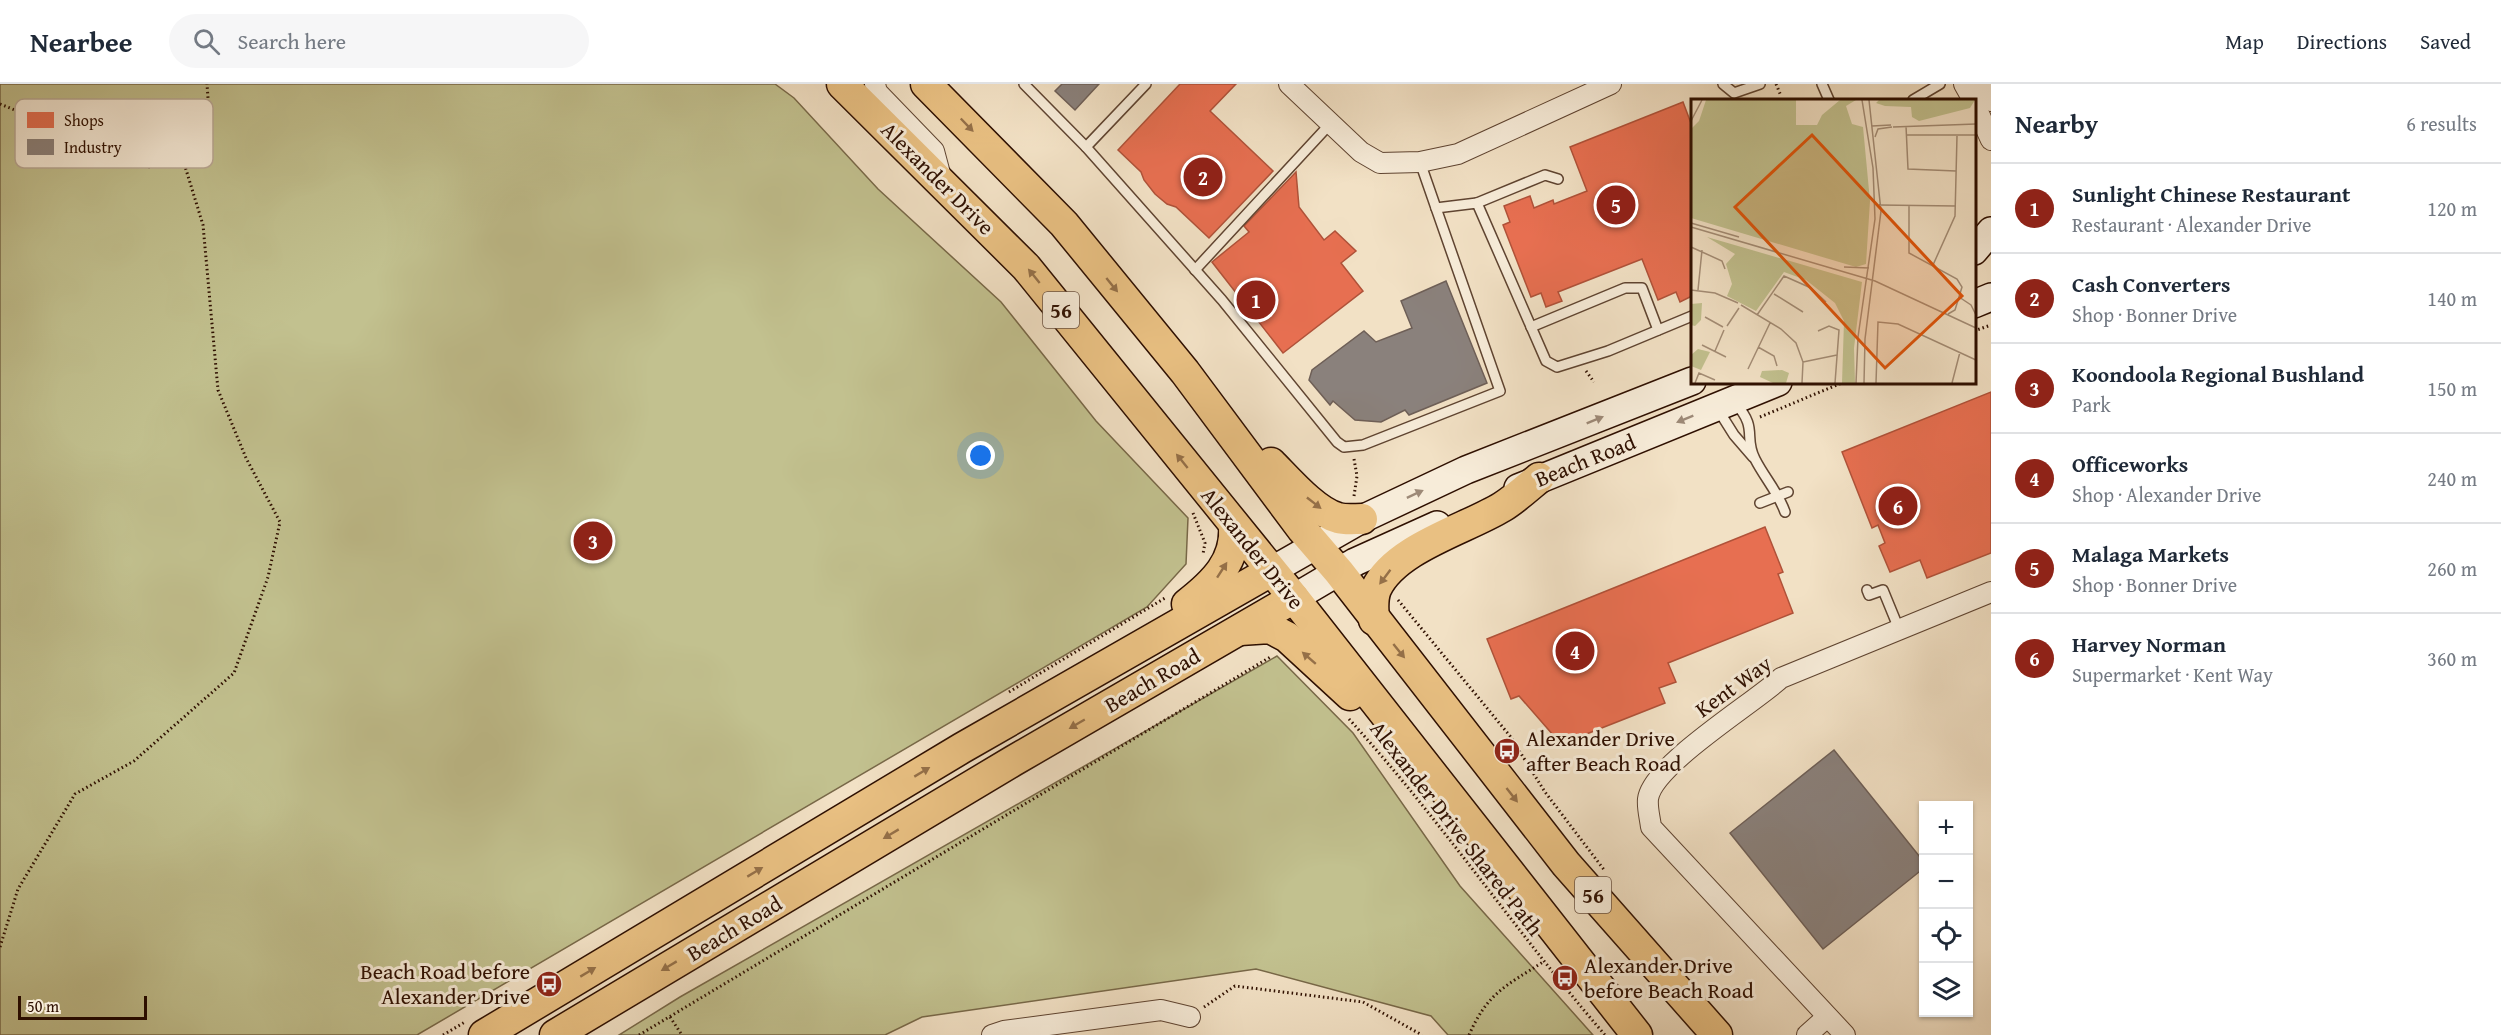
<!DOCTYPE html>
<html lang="en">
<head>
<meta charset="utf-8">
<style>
	:root { --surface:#fff; --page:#f6f6f7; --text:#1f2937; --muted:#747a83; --line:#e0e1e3; --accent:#8f2418 }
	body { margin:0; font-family:"Gentium Book Plus",serif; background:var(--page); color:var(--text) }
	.controls { position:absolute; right:18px; bottom:18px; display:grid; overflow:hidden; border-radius:0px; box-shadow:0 2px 4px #0004 }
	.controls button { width:54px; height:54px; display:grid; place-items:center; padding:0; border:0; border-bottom:2px solid var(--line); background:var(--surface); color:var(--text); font:30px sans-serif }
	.scale { position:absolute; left:18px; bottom:15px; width:129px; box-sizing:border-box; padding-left:6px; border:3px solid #2e0f00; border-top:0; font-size:16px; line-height:21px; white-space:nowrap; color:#2e0f00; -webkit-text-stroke:4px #f7ecd9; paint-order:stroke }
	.you { position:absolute; left:981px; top:372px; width:21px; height:21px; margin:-15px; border:4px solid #fff; border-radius:50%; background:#1a73e8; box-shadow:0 0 0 9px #1a73e833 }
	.badge { display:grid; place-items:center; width:39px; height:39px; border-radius:50%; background:var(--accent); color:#fff; font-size:20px; font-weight:700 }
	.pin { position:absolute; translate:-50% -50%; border:3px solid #fff; box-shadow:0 2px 6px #0006 }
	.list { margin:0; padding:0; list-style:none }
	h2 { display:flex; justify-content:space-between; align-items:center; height:78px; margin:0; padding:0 24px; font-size:26px }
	h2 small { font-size:20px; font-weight:400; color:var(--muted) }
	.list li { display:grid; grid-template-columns:39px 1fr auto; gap:18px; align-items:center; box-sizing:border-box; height:90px; padding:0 24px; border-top:2px solid var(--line) }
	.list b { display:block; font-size:22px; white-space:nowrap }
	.list p { margin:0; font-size:20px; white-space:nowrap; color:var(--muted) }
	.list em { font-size:20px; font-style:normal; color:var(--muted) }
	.icon { flex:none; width:33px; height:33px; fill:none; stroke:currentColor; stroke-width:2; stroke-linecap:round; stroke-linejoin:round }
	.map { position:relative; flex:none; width:1991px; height:951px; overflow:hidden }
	header { display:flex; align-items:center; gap:36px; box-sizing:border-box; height:84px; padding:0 30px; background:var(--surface); border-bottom:2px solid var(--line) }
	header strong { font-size:28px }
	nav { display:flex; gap:33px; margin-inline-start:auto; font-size:21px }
	.search { width:420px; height:54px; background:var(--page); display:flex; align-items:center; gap:15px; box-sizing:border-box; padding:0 21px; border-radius:33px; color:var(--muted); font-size:22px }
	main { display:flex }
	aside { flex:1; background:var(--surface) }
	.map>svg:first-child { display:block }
	.green { fill:#c2c18f; stroke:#786848; stroke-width:1.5 }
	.shops { fill:#e76f51; stroke:#b05239; stroke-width:1.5 }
	.industry { fill:#8a817c; stroke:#6e5f57; stroke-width:1.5 }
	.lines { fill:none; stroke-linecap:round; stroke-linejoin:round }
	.lane-casing { stroke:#5f4431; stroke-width:12 }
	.street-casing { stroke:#5f4431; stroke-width:22 }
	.secondary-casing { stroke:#2e0f00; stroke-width:30 }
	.primary-casing { stroke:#2e0f00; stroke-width:33 }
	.path { stroke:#2e0f00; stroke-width:3; stroke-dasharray:1.5 3; stroke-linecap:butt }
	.lane { stroke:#f7ecd9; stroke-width:9 }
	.street { stroke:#f7ecd9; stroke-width:20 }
	.secondary { stroke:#f7ecd9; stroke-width:27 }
	.primary { stroke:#e9c082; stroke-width:30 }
	.oneway { fill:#957048 }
	.oneway2 { fill:#9d8977 }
	.labels { text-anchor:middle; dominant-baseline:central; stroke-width:6; stroke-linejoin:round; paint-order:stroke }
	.shield { fill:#f7ecd9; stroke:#6a5141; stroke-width:1.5 }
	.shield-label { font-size:21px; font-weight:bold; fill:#2e0f00 }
	.street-label { font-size:22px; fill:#2e0f00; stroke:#f7ecd9 }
	.poi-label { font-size:22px; fill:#2e0f00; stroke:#f7ecd9; text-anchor:start }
	.inset-road { fill:none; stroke:#a48d76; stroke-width:1.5 }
	.view { fill:#df550b; fill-opacity:0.15; stroke:#df550b; stroke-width:3 }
	.inset-edge { fill:none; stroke:#2e0f00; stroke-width:3 }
	.key { fill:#f7ecd9; stroke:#bbaa98; stroke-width:1.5 }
	.key-label { font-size:16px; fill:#2e0f00 }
</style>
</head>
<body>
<header>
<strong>Nearbee</strong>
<div class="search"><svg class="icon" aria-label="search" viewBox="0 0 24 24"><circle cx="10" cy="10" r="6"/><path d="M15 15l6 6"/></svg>Search here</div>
<nav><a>Map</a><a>Directions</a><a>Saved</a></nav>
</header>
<main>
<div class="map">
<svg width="1991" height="951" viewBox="0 0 1991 951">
	<rect width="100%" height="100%" fill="#f2e1c5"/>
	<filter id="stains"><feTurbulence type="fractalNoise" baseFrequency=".00333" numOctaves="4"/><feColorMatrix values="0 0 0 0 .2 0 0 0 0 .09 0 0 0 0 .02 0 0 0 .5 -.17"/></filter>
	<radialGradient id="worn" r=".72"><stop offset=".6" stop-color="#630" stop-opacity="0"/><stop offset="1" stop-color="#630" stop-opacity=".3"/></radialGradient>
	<g class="green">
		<path d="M0 0H775L794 14 878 105 1001 218 1096 337 1188 434 1186 480 1147 523 417 951H0Z"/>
		<path d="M1277 572 1353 649 1460 802 1593 951H1448L1431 932 1256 885 922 933 885 951H619L680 913Z"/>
	</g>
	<g class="shops">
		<path d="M1180 0H1236L1210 27 1273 87 1209 154 1176 123 1167 120 1155 110 1144 96 1141 88 1118 66Z"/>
		<path d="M1683 18 1692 42V212L1680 218 1676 208 1658 216 1642 175 1558 208 1562 217 1546 223 1541 209 1531 213 1503 141 1510 138 1504 122 1530 112 1534 124 1553 116 1554 120 1587 107 1570 63Z"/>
		<path d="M1296 88 1299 123 1324 156 1335 147 1356 167 1341 179 1363 207 1283 269 1212 178 1249 148 1244 142Z"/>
		<path d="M1991 308V469L1927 494 1920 476 1890 488 1879 462 1885 459 1878 441 1872 444 1842 368Z"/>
		<path d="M1765 443 1783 488 1778 490 1793 529 1668 579 1676 598 1659 604 1665 619 1561 660 1519 612 1511 615 1487 555Z"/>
	</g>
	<g class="industry">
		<path d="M1062 0H1099L1075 26 1055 7Z"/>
		<path d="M1446 197 1487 299 1409 331 1405 326 1381 338 1355 336 1333 317 1330 321 1309 296 1312 286 1364 247 1376 258 1412 244 1401 217Z"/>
		<path d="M1834 666 1924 778V784L1823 865 1730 749Z"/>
	</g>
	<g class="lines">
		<defs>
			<g id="lane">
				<path d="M1024 0 1086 63 1146 0"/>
				<path d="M1723 0 1734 9 1760 0"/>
				<path d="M1822 0 1829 16"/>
				<path d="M1913 16 1940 0"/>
				<path d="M1086 63 1222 216 1337 358 1344 363 1363 361 1500 307 1436 124"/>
				<path d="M1420 78 1436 124 1477 119 1546 277 1557 283 1608 267 1692 232"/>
				<path d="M1477 119 1545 91 1558 95"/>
				<path d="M1195 186 1330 40"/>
				<path d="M1531 243 1625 204H1642L1658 246"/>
				<path d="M1735 319C1759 345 1743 352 1755 375 1764 393 1778 408 1785 428"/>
				<path d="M1717 324 1734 351 1753 373"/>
				<path d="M1760 419 1788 408"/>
				<path d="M1867 506 1869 511 1883 506 1899 545"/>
			</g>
			<g id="street">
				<path d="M875 0 877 8 934 67 942 97"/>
				<path d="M1289 0 1361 68 1380 79 1420 78 1458 70 1611 0"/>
				<path d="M1964 0 1973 16"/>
				<path d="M1980 0 1991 17"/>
				<path d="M1974 19 1991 56"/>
				<path d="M992 951 1004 947 1161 926 1190 933"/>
				<path d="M1807 951 1827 933"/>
				<path d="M1845 951 1651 743C1650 734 1647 724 1648 715 1652 681 1754 619 1781 594L1991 508"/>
			</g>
			<g id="secondary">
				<path d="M1974 167 1991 147"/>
				<path d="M1974 220 1991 213"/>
				<path d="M1518 404 1778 298"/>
				<path d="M1271 487 1362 435 1466 386 1692 297"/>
				<path d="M1294 514 1355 478 1437 441"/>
			</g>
			<g id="primary">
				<path d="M842 0 1026 183 1294 514 1637 951"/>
				<path d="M926 0 1064 140 1185 288 1302 445 1339 488 1566 780 1717 951"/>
				<path d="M1271 379C1287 395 1315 428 1338 434 1345 436 1354 435 1362 435"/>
				<path d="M1187 520C1214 499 1237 477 1234 441"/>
				<path d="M1374 536C1373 526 1372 515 1376 505 1395 464 1466 445 1502 423 1515 415 1527 404 1539 394"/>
				<path d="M1240 546 1270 544 1287 553 1350 611"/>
				<path d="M484 951 962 664 1271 487"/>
				<path d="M555 951 1013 677 1294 514"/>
			</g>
		</defs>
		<use href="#lane" class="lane-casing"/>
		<use href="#street" class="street-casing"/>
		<use href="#secondary" class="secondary-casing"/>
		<use href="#primary" class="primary-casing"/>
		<g class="path">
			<path d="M1776 0 1781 12"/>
			<path d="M0 20 47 39 104 71 149 83 184 79"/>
			<path d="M1974 247 1991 241"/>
			<path d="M1586 287 1594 298"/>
			<path d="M1760 333 1844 298"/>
			<path d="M1354 375 1357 392 1354 412"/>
			<path d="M1193 429 1205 459 1203 470"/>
			<path d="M1398 516 1510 652 1545 708 1605 787"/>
			<path d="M1009 608 1165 514"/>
			<path d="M1349 635C1440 735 1516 848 1605 951"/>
			<path d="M0 863 18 805 75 710 134 677 234 589 268 493 280 438 246 374 218 306 203 141 184 79 208 14 207 0"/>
			<path d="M1204 923 1235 902 1363 918 1422 951"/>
			<path d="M670 933 682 951"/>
			<path d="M443 951 465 938"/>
			<path d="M639 951 1272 572"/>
			<path d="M1469 951C1488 908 1506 902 1543 878"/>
		</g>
		<use href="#lane" class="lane"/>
		<use href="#street" class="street"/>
		<use href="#secondary" class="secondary"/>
		<use href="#primary" class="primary"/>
	</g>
	<defs><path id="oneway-solid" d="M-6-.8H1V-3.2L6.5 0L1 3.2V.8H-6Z" transform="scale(1.5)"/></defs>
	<g class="oneway">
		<use href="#oneway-solid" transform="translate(967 41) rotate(46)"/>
		<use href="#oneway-solid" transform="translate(1034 192) rotate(-129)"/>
		<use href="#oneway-solid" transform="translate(1112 201) rotate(51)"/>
		<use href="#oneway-solid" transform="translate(1182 377) rotate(-129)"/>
		<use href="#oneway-solid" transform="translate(1314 419) rotate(38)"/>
		<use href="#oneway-solid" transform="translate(1222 486) rotate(-57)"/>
		<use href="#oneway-solid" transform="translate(1385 493) rotate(127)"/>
		<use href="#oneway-solid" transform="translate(1399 567) rotate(51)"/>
		<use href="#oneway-solid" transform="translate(1309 574) rotate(-139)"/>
		<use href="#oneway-solid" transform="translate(1077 640) rotate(150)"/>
		<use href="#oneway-solid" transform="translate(922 688) rotate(-31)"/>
		<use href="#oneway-solid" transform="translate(1512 711) rotate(52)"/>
		<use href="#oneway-solid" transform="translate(891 750) rotate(149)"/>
		<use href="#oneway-solid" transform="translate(755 788) rotate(-31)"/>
		<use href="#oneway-solid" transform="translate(669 882) rotate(149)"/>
		<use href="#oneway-solid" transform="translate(588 888) rotate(-31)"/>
	</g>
	<g class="oneway2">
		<use href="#oneway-solid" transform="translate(1685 335) rotate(158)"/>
		<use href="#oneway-solid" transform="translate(1595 336) rotate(-22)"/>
		<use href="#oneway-solid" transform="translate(1415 410) rotate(-25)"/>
	</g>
	<defs>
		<symbol id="bus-disc" viewBox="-11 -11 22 22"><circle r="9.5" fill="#8f2418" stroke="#f7ecd9"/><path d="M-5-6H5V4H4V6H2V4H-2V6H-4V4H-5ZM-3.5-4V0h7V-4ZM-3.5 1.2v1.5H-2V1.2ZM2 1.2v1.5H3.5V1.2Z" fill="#fff"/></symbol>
	</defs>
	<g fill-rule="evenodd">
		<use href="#bus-disc" x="1492" y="652" width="30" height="30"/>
		<use href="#bus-disc" x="1550" y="879" width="30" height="30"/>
		<use href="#bus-disc" x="534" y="885" width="30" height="30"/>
	</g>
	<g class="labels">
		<g class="shield">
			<rect x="1043" y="208" width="36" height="36" rx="4.5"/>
			<rect x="1575" y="793" width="36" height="36" rx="4.5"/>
		</g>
		<g class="shield-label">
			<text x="1061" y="226">56</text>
			<text x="1593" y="811">56</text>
		</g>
		<g class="street-label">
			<text transform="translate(938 94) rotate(45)">Alexander Drive</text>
			<text transform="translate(1585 376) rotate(-22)">Beach Road</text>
			<text transform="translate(1253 464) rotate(51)">Alexander Drive</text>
			<text transform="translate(1152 596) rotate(-30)">Beach Road</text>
			<text transform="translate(1733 602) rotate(-36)">Kent Way</text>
			<text transform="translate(1457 744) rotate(52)">Alexander Drive Shared Path</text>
			<text transform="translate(734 844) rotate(-31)">Beach Road</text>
		</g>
		<g class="poi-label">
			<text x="1526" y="654">Alexander Drive<tspan x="1526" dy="25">after Beach Road</tspan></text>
			<text x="1584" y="881">Alexander Drive<tspan x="1584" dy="25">before Beach Road</tspan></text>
			<text x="530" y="887" text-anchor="end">Beach Road before<tspan x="530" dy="25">Alexander Drive</tspan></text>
		</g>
	</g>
	<g transform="translate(1691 15)">
		<rect width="285" height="285" fill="#f2e1c5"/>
		<path d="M15 1H105V26H126L131 16 149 1H165L155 7 161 25 172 28 179 102 175 165 165 168 0 119V30L8 22ZM188 1H284L279 9 228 22 221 18 220 8 194 7 185 4ZM16 138 171 183 163 249 164 284H151L153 222 144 204 115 181 93 173 65 212 36 197 41 185 35 165 44 155ZM11 204 10 221 4 227 0 226V205ZM7 250 19 253 10 271 0 267V256ZM91 271 98 274 95 284H82L69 278 71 272Z" fill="#c2c18f"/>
		<path class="inset-road" d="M0 22 11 1M181 27 200 26M215 27 217 70 265 72M202 28 285 25M216 36H285M184 38 187 30 201 28M188 106 265 107M218 106V154L266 180 271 188 264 211 257 215M0 124 48 138M0 128 184 182 285 229M0 148 31 162 34 170M242 166 264 117 266 37M153 168 178 169M0 191 24 194 47 204M7 191 11 151M83 195 112 213M268 198 280 206 285 216M50 206 90 230 105 244 112 263 111 284M66 216 93 177 120 189 135 203M14 218 32 228M36 227 48 209M127 232 138 227 148 231 144 284M11 246 35 258M67 248 83 257 86 267M24 252 33 231M112 263 146 256M57 270 79 224M4 284 8 274 24 281M165 284 167 238 184 120 182 69 171 1M173 284 174 240 190 112 178 1M185 284 187 223 207 225 285 261M261 284 269 253"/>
		<path class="view" d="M121 36 271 197 194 269 44 108Z"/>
		<rect width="285" height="285" class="inset-edge"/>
	</g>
	<rect x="15" y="15" width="198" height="69" rx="9" class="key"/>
	<rect x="27" y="28" width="27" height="16" fill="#e76f51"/>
	<rect x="27" y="55" width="27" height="16" fill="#8a817c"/>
	<g class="key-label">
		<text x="64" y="42">Shops</text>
		<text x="64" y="69">Industry</text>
	</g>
	<rect width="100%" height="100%" filter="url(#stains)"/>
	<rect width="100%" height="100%" fill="url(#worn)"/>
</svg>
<div class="controls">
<button>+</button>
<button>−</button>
<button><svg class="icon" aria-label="locate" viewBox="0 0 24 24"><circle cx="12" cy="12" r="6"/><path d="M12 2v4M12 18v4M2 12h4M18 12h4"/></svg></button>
<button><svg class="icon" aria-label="layers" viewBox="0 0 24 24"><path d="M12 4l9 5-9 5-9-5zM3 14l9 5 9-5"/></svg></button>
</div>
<div class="scale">50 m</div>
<div class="you"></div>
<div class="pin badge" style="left:1256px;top:216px">1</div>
<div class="pin badge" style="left:1203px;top:93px">2</div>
<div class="pin badge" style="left:593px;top:457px">3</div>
<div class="pin badge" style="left:1575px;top:567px">4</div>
<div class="pin badge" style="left:1616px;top:121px">5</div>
<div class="pin badge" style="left:1898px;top:422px">6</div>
</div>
<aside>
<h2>Nearby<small>6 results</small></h2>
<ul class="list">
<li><span class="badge">1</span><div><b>Sunlight Chinese Restaurant</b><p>Restaurant · Alexander Drive</p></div><em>120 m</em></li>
<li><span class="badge">2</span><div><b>Cash Converters</b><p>Shop · Bonner Drive</p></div><em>140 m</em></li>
<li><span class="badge">3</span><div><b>Koondoola Regional Bushland</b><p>Park</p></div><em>150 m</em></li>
<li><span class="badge">4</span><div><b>Officeworks</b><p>Shop · Alexander Drive</p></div><em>240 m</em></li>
<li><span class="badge">5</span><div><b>Malaga Markets</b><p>Shop · Bonner Drive</p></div><em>260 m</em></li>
<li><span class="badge">6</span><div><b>Harvey Norman</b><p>Supermarket · Kent Way</p></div><em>360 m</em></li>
</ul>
</aside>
</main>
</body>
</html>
